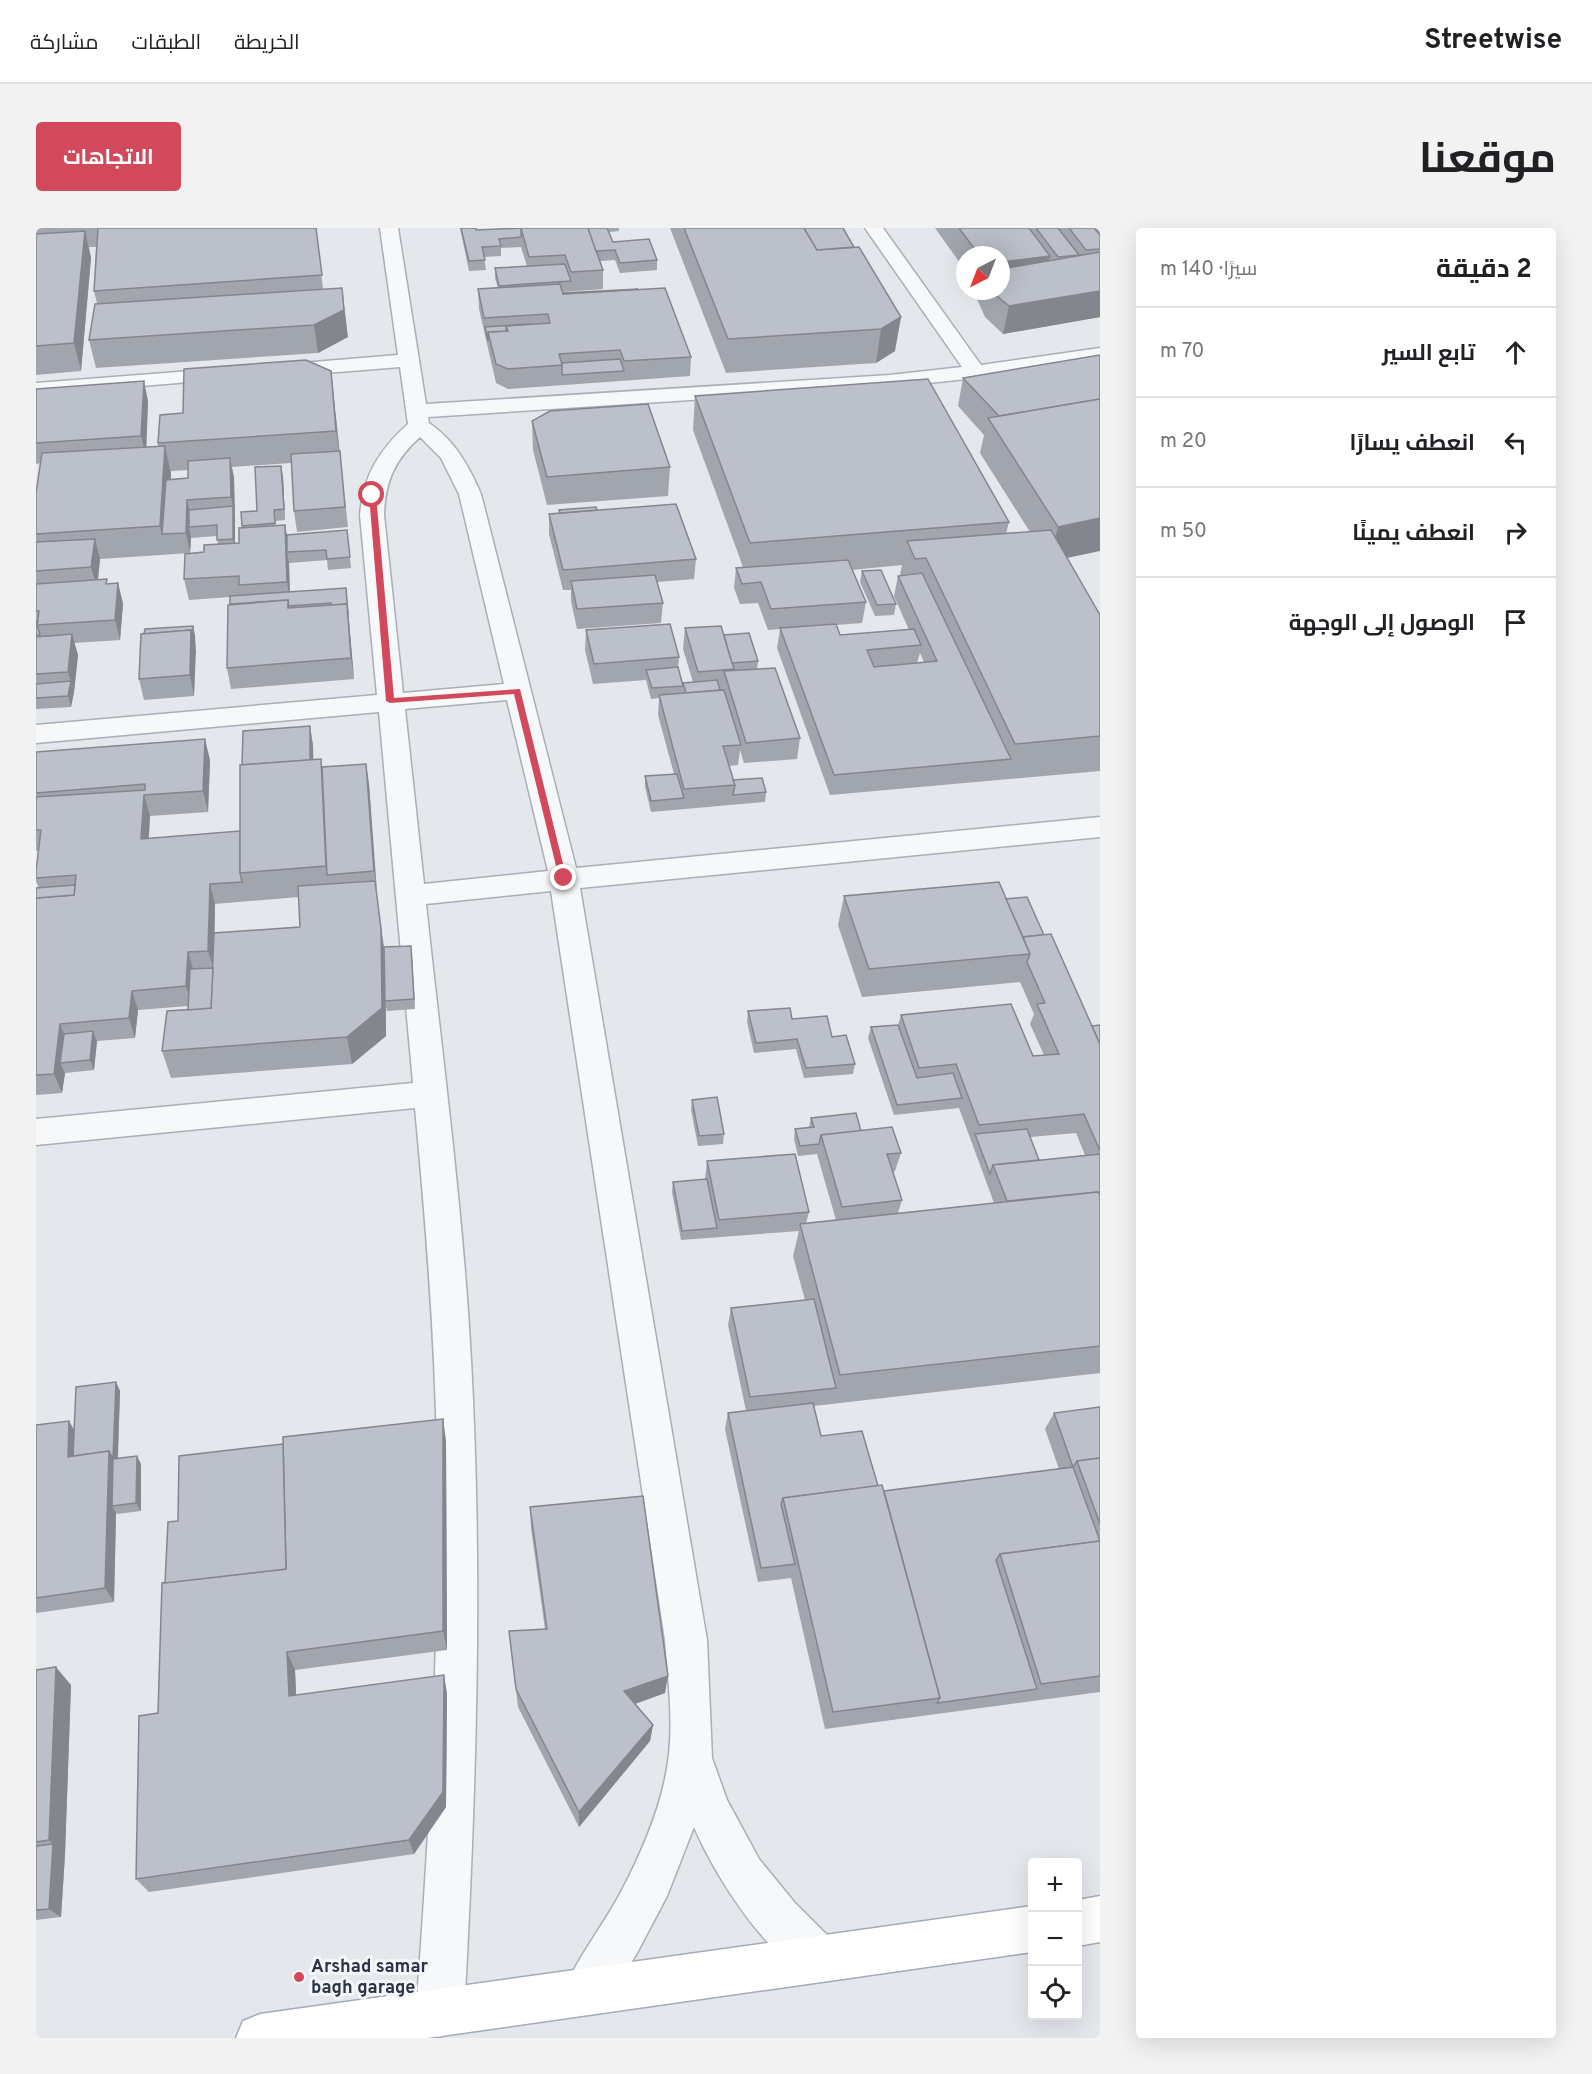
<!DOCTYPE html>
<html lang="ar">
<head>
<meta charset="utf-8">
<style>
	:root { --surface:#fff; --page:#f2f2f2; --text:#202124; --muted:#757577; --line:#e0e0e0; --accent:#d1495b }
	body { margin:0; font-family:Overpass,Cairo,sans-serif; background:var(--page); color:var(--text); direction:rtl }
	.controls { position:absolute; right:18px; bottom:18px; display:grid; overflow:hidden; border-radius:6px; box-shadow:0 6px 24px #0002 }
	.controls button { width:54px; height:54px; display:grid; place-items:center; padding:0; border:0; border-bottom:2px solid var(--line); background:var(--surface); color:var(--text); font:30px sans-serif }
	.compass { position:absolute; left:920px; top:18px; width:54px; height:54px; border-radius:50%; background:var(--surface); box-shadow:0 6px 24px #0002; rotate:222deg }
	.stop { position:absolute; width:18px; height:18px; margin:-14px; border:4px solid #d1495b; border-radius:50%; background:#fff }
	.stop.end { background:#d1495b; border-color:#fff; box-shadow:0 2px 6px #0008 }
	.list { margin:0; padding:0; list-style:none }
	h2 { display:flex; justify-content:space-between; align-items:center; height:78px; margin:0; padding:0 24px; font-size:26px }
	h2 small { font-size:20px; font-weight:400; color:var(--muted) }
	.list li { display:grid; grid-template-columns:39px 1fr auto; gap:18px; align-items:center; box-sizing:border-box; height:90px; padding:0 24px; border-top:2px solid var(--line) }
	.list b { display:block; font-size:22px; white-space:nowrap }
	.list em { font-size:20px; font-style:normal; color:var(--muted) }
	.icon { flex:none; width:33px; height:33px; fill:none; stroke:currentColor; stroke-width:2; stroke-linecap:round; stroke-linejoin:round }
	.map { position:relative; flex:none; width:1064px; height:1810px; overflow:hidden; direction:ltr; border-radius:6px }
	header { display:flex; align-items:center; gap:36px; box-sizing:border-box; height:84px; padding:0 30px; background:var(--surface); border-bottom:2px solid var(--line) }
	header strong { font-size:28px }
	nav { display:flex; gap:33px; margin-inline-start:auto; font-size:21px }
	.intro { display:flex; align-items:center; justify-content:space-between; box-sizing:border-box; height:144px; padding:0 36px }
	h1 { margin:0; font-size:42px }
	.button { padding:15px 27px; border-radius:6px; background:var(--accent); color:#fff; font-size:21px; font-weight:700 }
	main { display:flex; gap:36px; padding:0 36px }
	aside { flex:1; background:var(--surface); border-radius:6px; box-shadow:0 6px 24px #0002 }
	.map>svg:first-child { display:block }
	.lines { fill:none; stroke-linecap:round; stroke-linejoin:round }
	.minor-casing { stroke:#a9aeb7; stroke-width:3 }
	.major-casing { stroke:#a3abb8; stroke-width:3 }
	.minor { fill:#f7f8fa; fill-rule:evenodd }
	.major { fill:#fff; fill-rule:evenodd }
	.wall { fill:#a1a5ae; fill-rule:evenodd }
	.shaded-wall { fill:#83868d }
	.building { fill:#bbc0ca; stroke:#83868d; stroke-width:1.5 }
	.route { fill:#d1495b }
	.poi-dot { fill:#d1495b; stroke:#f4f6f9; stroke-width:2 }
	.labels { text-anchor:middle; dominant-baseline:central; stroke-width:6; stroke-linejoin:round; paint-order:stroke }
	.near-poi-label { font-size:18px; font-weight:bold; fill:#2b3445; stroke:#f4f6f9; text-anchor:start }
</style>
</head>
<body>
<header>
<strong>Streetwise</strong>
<nav><a>الخريطة</a><a>الطبقات</a><a>مشاركة</a></nav>
</header>
<div class="intro"><h1>موقعنا</h1><a class="button">الاتجاهات</a></div>
<main>
<aside>
<h2>2 دقيقة<small>سيرًا · 140 m</small></h2>
<ul class="list">
<li><svg class="icon" aria-label="ahead" viewBox="0 0 24 24"><path d="M12 20V5M6 11l6-6 6 6"/></svg><div><b>تابع السير</b></div><em>70 m</em></li>
<li><svg class="icon" aria-label="left" viewBox="0 0 24 24"><path d="M17 20v-9H6M10 6l-5 5 5 5"/></svg><div><b>انعطف يسارًا</b></div><em>20 m</em></li>
<li><svg class="icon" aria-label="right" viewBox="0 0 24 24"><path d="M7 20v-9h11M14 6l5 5-5 5"/></svg><div><b>انعطف يمينًا</b></div><em>50 m</em></li>
<li><svg class="icon" aria-label="arrive" viewBox="0 0 24 24"><path d="M6 21V4h12l-3 4 3 4H6"/></svg><div><b>الوصول إلى الوجهة</b></div></li>
</ul>
</aside>
<div class="map">
<svg width="1064" height="1810" viewBox="0 0 1064 1810">
	<rect width="100%" height="100%" fill="#e4e7ec"/>
	<g class="lines">
		<defs>
			<g id="minor">
				<path d="M344 0H362L390 176 854 147 926 139 829 0H847L945 137 1064 120V132L940 150 854 159 392 189 393 195C419 213 433 238 445 266L540 640 1064 589V609L544 660 671 1412 676 1530 691 1572 723 1631 759 1675 799 1715 806 1731 799 1747 783 1754C733 1734 679 1648 658 1599L631 1668 601 1725 568 1780 551 1786 534 1780 528 1763C542 1728 567 1698 585 1664 607 1622 628 1574 633 1526 637 1489 632 1449 629 1412L515 663 390 676C406 828 427 980 435 1132 447 1350 440 1567 428 1785L421 1802 404 1809 387 1802 380 1785C394 1599 404 1412 401 1225 399 1110 390 995 379 880L0 917V891L377 855 343 484 0 515V497L341 467 324 287C327 248 343 222 372 196L364 139 241 149 234 147 231 143 234 139 241 137 362 127ZM384 209 405 230 423 266 468 456 367 465 348 287C349 254 359 231 384 209ZM471 472 512 643 388 656 369 481Z"/>
				<path d="M193 140 200 142 203 146 200 150 0 167V155Z"/>
			</g>
			<g id="major">
				<path d="M1064 1668V1714L1042 1718V1672Z"/>
				<path d="M996 1678V1724L391 1810H200L207 1793 224 1786Z"/>
			</g>
		</defs>
		<use href="#minor" class="minor-casing"/>
		<use href="#major" class="major-casing"/>
		<use href="#minor" class="minor"/>
		<use href="#major" class="major"/>
	</g>
	<g class="wall">
		<path d="M0 0H280L287 61 312 109 282 125 60 140 53 112 61 75 58 63 60 19H53L55 30 45 143 0 147Z"/>
		<path d="M424 0H440V2L475 0H583V3L573 4 577 14 621 32V42L584 45 579 32 564 33 567 42V61L527 64V65L655 129 654 148 472 161 460 155 443 81 442 61 462 60 459 50V40L491 38 485 19 465 20V28L448 29 450 42 433 43Z"/>
		<path d="M634 0H807L859 123 840 135 690 145Z"/>
		<path d="M899 0H1064V89L967 106 949 89 941 71 943 63H965V27H929V42Z"/>
		<path d="M1064 127 1031 330 1064 387V543L794 567 741 420 744 401 732 402 722 375 704 376 698 360 700 340 707 339 657 202 659 168 973 294 970 306 994 304 944 225 948 207 922 178 927 150ZM866 337 864 347 862 348 858 368 873 402 804 407 800 397 826 395 830 374 816 342ZM884 425 888 434 881 435Z"/>
		<path d="M295 143 312 299 261 304 258 283 255 235 196 239 198 250 199 315H203L206 300 205 284 221 283 247 248 249 292 240 293V297L251 307 311 302 315 340 292 342 291 332 253 335 254 364 310 360 318 451 195 461 191 440 194 369 153 372 148 351 168 324 182 316 181 308 155 310 154 325 64 331 62 352 72 356 82 355 87 376 84 412 38 415 42 427 38 464 35 479 0 481V265L4 235 0 236V161L112 173 110 219 122 218V215L147 185ZM152 242V250L135 251V243Z"/>
		<path d="M496 193 634 239 632 268 511 277 497 222Z"/>
		<path d="M523 282H561L660 331 658 351 621 354 627 375 625 395 541 401 535 373V362H527L513 306V286L523 285Z"/>
		<path d="M826 343 860 376 858 387 839 388 824 354Z"/>
		<path d="M157 398 159 408 158 468 108 472 103 451Z"/>
		<path d="M649 400 688 407 722 433 721 441 764 510 761 531 708 535 704 522 702 537 693 538 697 552 730 564 729 574 615 584 609 559V548L638 546 622 487 623 470 615 471 610 452 557 456 549 422 550 402 643 429 642 439 647 456 657 454 647 421Z"/>
		<path d="M274 498 277 518V531H285L286 539 330 536 333 556 340 663 348 719 376 728 379 781 351 783 350 779V808L316 836 135 850 126 823 152 782V778L102 782 99 810 61 813 58 842 29 845 26 865 0 867V660H3L0 653V643L3 623H0V524L174 532 172 584 114 588 113 610 204 603 206 537ZM263 669 264 699 178 710 179 676Z"/>
		<path d="M808 668 970 671 1008 707 1056 798 1064 797V1145L778 1178 785 1208 848 1263 1023 1241 1009 1201 1018 1185 1064 1179V1464L789 1501 755 1350 722 1354 689 1201 692 1185 710 1183 692 1097 695 1080 769 1072 757 1028 763 1003 645 1012 636 964 637 954 669 951 671 933 773 984 770 995 800 992 781 926 762 928 758 911 759 901 773 899 775 890 825 903 865 925 859 943 857 944 866 972 862 985 958 975 923 880 858 887 832 810 835 799 862 797 865 787 997 828 1008 827 994 796 998 786 984 754 826 769 802 697ZM1040 905 1049 927 1003 932 994 909Z"/>
		<path d="M712 783 756 791 819 836 817 846 768 850 760 821 718 825 711 794Z"/>
		<path d="M656 872 688 906 687 916 662 918 655 882Z"/>
		<path d="M80 1154 84 1163 82 1230 105 1236V1283L81 1286 80 1285 78 1374 0 1385V1197L33 1193 38 1202Z"/>
		<path d="M407 1191 410 1214 411 1422 259 1442 260 1467 411 1465 410 1579 378 1626 113 1664 100 1651 122 1485 129 1355 142 1293 247 1216Z"/>
		<path d="M494 1279 629 1465 599 1476 617 1497 614 1513 543 1599 482 1479 473 1403 509 1401 495 1300Z"/>
		<path d="M0 1442 35 1457 29 1626 25 1689 0 1692Z"/>
	</g>
	<g class="shaded-wall">
		<path d="M49 3 55 30 45 143 38 115Z"/>
		<path d="M1014 28 1007 55 965 60V34Z"/>
		<path d="M306 60 312 109 282 125 278 97Z"/>
		<path d="M1064 63V89L967 106 973 78Z"/>
		<path d="M865 89 859 123 840 135 845 101Z"/>
		<path d="M295 143 298 171 304 231 300 203Z"/>
		<path d="M108 153 112 173 110 228 105 208Z"/>
		<path d="M129 218 135 246 132 306H126L124 298Z"/>
		<path d="M194 230 198 250 199 289 195 269Z"/>
		<path d="M245 238 247 248 249 292 248 281Z"/>
		<path d="M151 272 156 292 153 299 155 310 154 325 150 305Z"/>
		<path d="M197 278 199 289V322L197 311Z"/>
		<path d="M1064 290V323L1012 334 1022 299Z"/>
		<path d="M249 297 253 317 251 324 253 335 254 375 251 354Z"/>
		<path d="M59 311 64 331 61 360 55 339Z"/>
		<path d="M82 355 87 376 84 412 79 392Z"/>
		<path d="M310 360 311 370 318 451 315 430Z"/>
		<path d="M157 398 159 408 160 423 157 412Z"/>
		<path d="M155 402 160 423 158 468 154 447Z"/>
		<path d="M36 406 42 427 38 464 32 444Z"/>
		<path d="M35 453 38 464 35 479 32 468Z"/>
		<path d="M274 498 277 518 278 560 275 540Z"/>
		<path d="M169 511 174 532 172 584 167 563Z"/>
		<path d="M285 531 289 560 291 647 290 638Z"/>
		<path d="M330 536 333 556 341 663 338 643Z"/>
		<path d="M108 567 114 588 111 631 105 611Z"/>
		<path d="M339 653 349 730 350 808 316 836 311 809Z"/>
		<path d="M174 656 179 676 178 742 172 723Z"/>
		<path d="M375 718 376 728 379 781 378 771Z"/>
		<path d="M152 724 158 744 156 778 150 758Z"/>
		<path d="M96 763 102 782 99 810 93 790Z"/>
		<path d="M24 796 32 816 24 835 29 845 26 865 18 846Z"/>
		<path d="M57 803 61 813 58 842 54 832Z"/>
		<path d="M80 1154 84 1163 80 1278H76L80 1285 78 1374 69 1360 73 1223Z"/>
		<path d="M407 1191 410 1214 411 1422 407 1403Z"/>
		<path d="M33 1193 42 1209 41 1236 32 1229Z"/>
		<path d="M101 1228 105 1236V1283L100 1275Z"/>
		<path d="M251 1424 259 1442 261 1486 253 1468Z"/>
		<path d="M20 1439 35 1457 29 1626 25 1689 13 1681 17 1616 13 1612Z"/>
		<path d="M408 1447 411 1465 410 1579 378 1626 373 1612Z"/>
		<path d="M632 1448 629 1465 587 1480 588 1463Z"/>
		<path d="M617 1497 614 1513 543 1599V1584Z"/>
	</g>
	<g class="building">
		<path d="M62 0H280L286 47 58 63Z"/>
		<path d="M425 0H440V2L489 0H485V9L463 11 465 18 446 19 449 32 433 33Z"/>
		<path d="M485 0H552L567 42 535 44 529 27 493 29Z"/>
		<path d="M552 0H571L577 14 613 11 621 32 584 35 579 22 560 23Z"/>
		<path d="M648 0H768L781 22 823 19 865 89 845 101 692 111Z"/>
		<path d="M768 0H807L818 19 781 22Z"/>
		<path d="M923 0H993L1014 28 965 34V27H943Z"/>
		<path d="M1000 0H1022L1043 27 1022 29Z"/>
		<path d="M1033 0H1058L1064 7V21L1050 22Z"/>
		<path d="M49 3 38 115 0 118V6Z"/>
		<path d="M1064 24V63L973 78 955 63H965V41Z"/>
		<path d="M529 36 535 53 463 58 459 40Z"/>
		<path d="M524 56 527 66 629 60 655 129 588 133 584 122 523 126 526 137 472 141 460 136 452 104 472 103 470 98 514 95 512 86 448 90 442 61Z"/>
		<path d="M306 60 308 82 278 97 53 112 59 76Z"/>
		<path d="M602 61 527 66V65Z"/>
		<path d="M494 96 470 98V103L452 104V113L449 99Z"/>
		<path d="M1064 127V171L963 188 927 150Z"/>
		<path d="M584 131 588 143 526 147V135Z"/>
		<path d="M270 132 295 143 300 203 122 215 124 187 147 185 148 141Z"/>
		<path d="M892 151 973 294 714 315 659 168Z"/>
		<path d="M108 153 105 208 0 215V161Z"/>
		<path d="M1064 171V290L1022 299 952 190Z"/>
		<path d="M612 176 634 239 511 249 496 193 514 183Z"/>
		<path d="M129 218 124 298 0 306V265L6 225Z"/>
		<path d="M304 223 309 279 258 283 255 226Z"/>
		<path d="M194 230 195 269 151 272 150 305 126 306 130 252 152 250V233Z"/>
		<path d="M245 238 248 281 238 282 239 295 206 298 205 284 221 283 219 239Z"/>
		<path d="M640 276 660 331 527 342 513 286Z"/>
		<path d="M197 278V311L181 312V297L153 299V282Z"/>
		<path d="M560 279 561 282 524 285 523 282Z"/>
		<path d="M249 297 251 354 203 357V348L148 351 149 326 168 324V317L203 315V300Z"/>
		<path d="M311 302 314 329 291 331 290 322 251 324V307Z"/>
		<path d="M1015 302 1064 387V508L979 516 890 330 879 331 871 313Z"/>
		<path d="M59 311 55 339 0 343V314Z"/>
		<path d="M812 332 830 374 735 381 725 354 706 356 700 340Z"/>
		<path d="M845 342 860 376 841 377 826 343Z"/>
		<path d="M886 345 975 531 798 547 744 400 800 396 804 407 878 401 885 417 831 422 838 439 901 433 862 348Z"/>
		<path d="M619 347 627 375 541 381 535 353Z"/>
		<path d="M71 351 70 356 82 355 79 392 1 397 3 383H0V356Z"/>
		<path d="M310 360 312 386 311 376 295 377V375L253 378V380L252 372 194 376V368Z"/>
		<path d="M252 372V380L311 376 315 430 191 440 192 377Z"/>
		<path d="M0 393H2L1 397 4 407H0Z"/>
		<path d="M634 396 643 429 558 436 550 402Z"/>
		<path d="M157 398V412L155 402 108 406 109 401Z"/>
		<path d="M685 398 698 441 662 444 649 400Z"/>
		<path d="M155 402 154 447 103 451 105 406Z"/>
		<path d="M713 405 722 433 696 435 688 407Z"/>
		<path d="M36 406 32 444 0 446V409Z"/>
		<path d="M642 439 647 458 616 460 610 442Z"/>
		<path d="M739 440 764 510 710 515 688 443Z"/>
		<path d="M681 452 684 462 650 465 647 455Z"/>
		<path d="M35 453 32 468 0 470V456Z"/>
		<path d="M688 462 705 517 687 518 699 557 648 561 623 467Z"/>
		<path d="M274 498V532L206 537 207 503Z"/>
		<path d="M169 511 167 563 108 567 105 611 204 603V645L206 654 174 656 172 723 152 724 150 758 96 763 93 790 24 796 18 846 0 847V670L38 667 40 647 0 650V643L5 602H0V569L109 562V556L0 565V524Z"/>
		<path d="M285 531 290 638 204 645V537Z"/>
		<path d="M330 536 338 643 291 647 286 539Z"/>
		<path d="M641 546 648 570 615 573 609 548Z"/>
		<path d="M726 550 730 564 697 567 699 557 697 552Z"/>
		<path d="M339 653 345 701 346 780 311 809 126 823 131 783 175 780 178 705 264 699 262 658Z"/>
		<path d="M963 654 994 726 833 741 808 668Z"/>
		<path d="M39 657 38 667 0 670V660Z"/>
		<path d="M991 669 1008 707 987 709 970 671Z"/>
		<path d="M1015 706 1064 816V923L1048 886 943 897 920 836 883 840 865 787 975 776 997 828 1023 826 1001 776 1009 775 991 734 994 726 987 709Z"/>
		<path d="M375 718 378 771 349 773 348 719Z"/>
		<path d="M177 740 175 780 152 782 154 741Z"/>
		<path d="M754 780 756 791 791 788 796 809 810 807 819 836 770 840 761 811 720 815 712 783Z"/>
		<path d="M862 797 881 850 917 845 926 870 861 877 835 799Z"/>
		<path d="M1064 797V816L1056 798Z"/>
		<path d="M57 803 54 832 24 835 28 806Z"/>
		<path d="M681 869 688 906 663 908 656 872Z"/>
		<path d="M820 885 825 903 785 907 783 916 764 918 759 901 778 899 775 890Z"/>
		<path d="M856 899 865 925 851 926 866 972 806 979 785 907Z"/>
		<path d="M991 901 1003 932 957 937 954 946 939 906Z"/>
		<path d="M759 926 773 984 683 992 671 933Z"/>
		<path d="M1064 926V967L1062 964 971 973 957 937Z"/>
		<path d="M671 951 681 1000 646 1003 637 954Z"/>
		<path d="M1062 964 1064 967V1118L804 1147 764 996Z"/>
		<path d="M778 1071 800 1160 714 1169 695 1080Z"/>
		<path d="M80 1154 77 1231 73 1223 37 1228 40 1159Z"/>
		<path d="M777 1175 785 1208 826 1203 842 1258 747 1270 745 1276 759 1336 725 1340 692 1185Z"/>
		<path d="M1064 1179V1230L1041 1233 1037 1239 1064 1313 964 1326 960 1332 1001 1461 901 1475 904 1470 848 1263 1037 1239 1018 1185Z"/>
		<path d="M407 1191V1403L251 1424 253 1468 408 1447 407 1564 373 1612 100 1651 103 1488 122 1485 126 1355 250 1341 247 1209Z"/>
		<path d="M33 1193 32 1229 73 1223 69 1360 0 1370V1197Z"/>
		<path d="M247 1216 250 1341 129 1355 132 1294 142 1293 143 1228Z"/>
		<path d="M101 1228 100 1275 76 1278 77 1231Z"/>
		<path d="M1064 1230V1296L1041 1233Z"/>
		<path d="M846 1257 904 1470 797 1484 747 1270Z"/>
		<path d="M607 1268 632 1448 588 1463 617 1497 543 1584 480 1461 473 1403 511 1401 494 1279Z"/>
		<path d="M1064 1313V1448L1005 1456 964 1326Z"/>
		<path d="M20 1439 13 1612 0 1614V1442Z"/>
		<path d="M17 1616 13 1681 0 1682V1618Z"/>
	</g>
	<path class="route" d="M336 265 340 267 358 470 484 461 531 652 523 650 478 466 354 475 350 473 333 267Z"/>
	<circle class="poi-dot" cx="263" cy="1749" r="6"/>
	<g class="labels">
		<g class="near-poi-label">
			<text x="275" y="1739">Arshad samar<tspan x="275" dy="21">bagh garage</tspan></text>
		</g>
	</g>
</svg>
<div class="controls">
<button>+</button>
<button>−</button>
<button><svg class="icon" aria-label="locate" viewBox="0 0 24 24"><circle cx="12" cy="12" r="6"/><path d="M12 2v4M12 18v4M2 12h4M18 12h4"/></svg></button>
</div>
<svg class="compass" viewBox="-18 -18 36 36"><path d="M0-13l5 13h-10z" fill="#e53935"/><path d="M0 13l5-13h-10z" fill="#757577"/></svg>
<div class="stop" style="left:336px;top:267px"></div>
<div class="stop end" style="left:528px;top:650px"></div>
</div>
</main>
</body>
</html>
